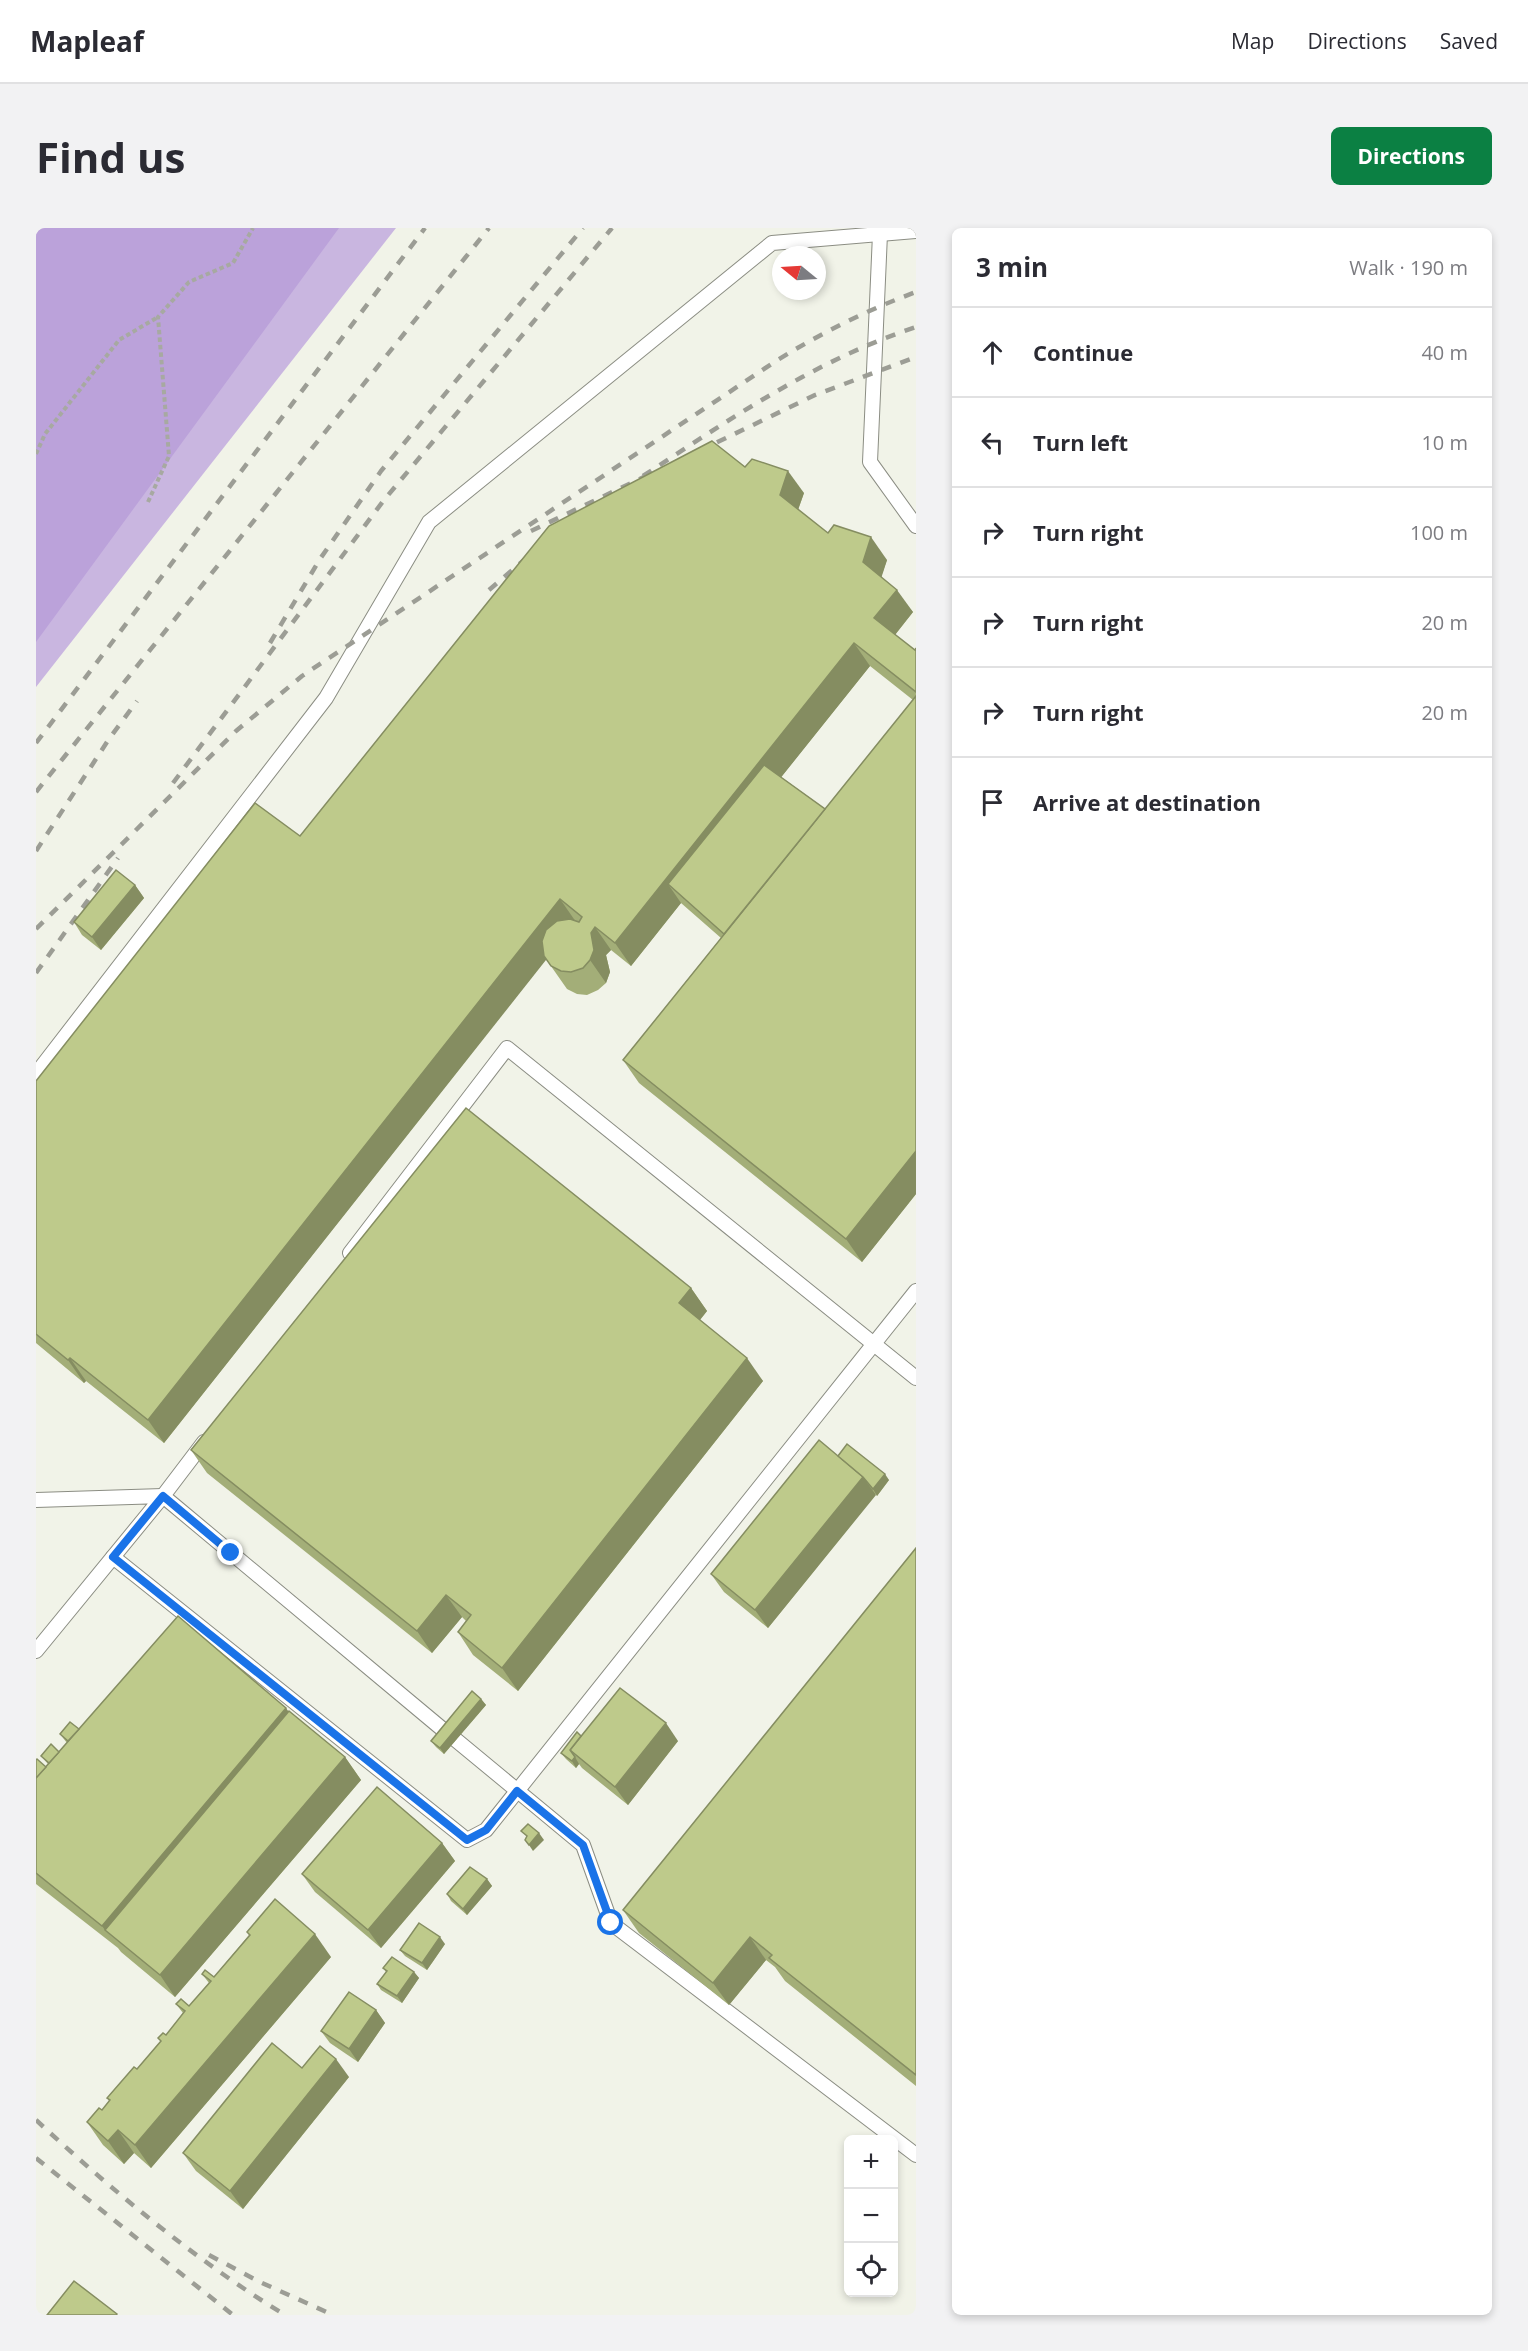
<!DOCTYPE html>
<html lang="en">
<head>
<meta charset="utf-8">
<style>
	:root { --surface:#fff; --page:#f2f2f3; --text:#2b2b33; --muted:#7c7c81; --line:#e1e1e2; --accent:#0b8043 }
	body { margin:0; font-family:"Open Sans",sans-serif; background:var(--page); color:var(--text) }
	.controls { position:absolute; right:18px; bottom:18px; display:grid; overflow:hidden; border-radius:9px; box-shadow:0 3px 9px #0003 }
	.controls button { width:54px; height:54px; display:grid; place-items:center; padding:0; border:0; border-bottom:2px solid var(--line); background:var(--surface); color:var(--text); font:30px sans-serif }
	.compass { position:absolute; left:736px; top:18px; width:54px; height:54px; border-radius:50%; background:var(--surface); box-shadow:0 3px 9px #0003; rotate:288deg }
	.stop { position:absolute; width:18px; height:18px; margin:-14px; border:4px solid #1a73e8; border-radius:50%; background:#fff }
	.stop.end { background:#1a73e8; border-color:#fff; box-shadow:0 2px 6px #0008 }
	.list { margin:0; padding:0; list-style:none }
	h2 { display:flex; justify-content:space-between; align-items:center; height:78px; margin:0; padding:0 24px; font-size:26px }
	h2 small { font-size:20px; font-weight:400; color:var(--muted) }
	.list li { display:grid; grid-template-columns:39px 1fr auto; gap:18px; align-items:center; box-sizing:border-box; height:90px; padding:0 24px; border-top:2px solid var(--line) }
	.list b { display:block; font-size:22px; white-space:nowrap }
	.list em { font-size:20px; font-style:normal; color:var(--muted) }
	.icon { flex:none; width:33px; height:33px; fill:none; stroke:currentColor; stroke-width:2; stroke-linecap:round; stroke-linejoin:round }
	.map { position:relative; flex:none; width:880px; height:2087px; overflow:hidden; border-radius:9px }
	header { display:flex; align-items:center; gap:36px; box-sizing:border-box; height:84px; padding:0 30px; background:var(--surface); border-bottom:2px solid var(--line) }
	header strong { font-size:28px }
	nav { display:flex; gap:33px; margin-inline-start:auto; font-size:21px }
	.intro { display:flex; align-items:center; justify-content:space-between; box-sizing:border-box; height:144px; padding:0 36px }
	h1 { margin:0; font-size:42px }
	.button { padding:15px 27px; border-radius:9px; background:var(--accent); color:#fff; font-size:21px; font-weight:700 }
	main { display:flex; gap:36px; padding:0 36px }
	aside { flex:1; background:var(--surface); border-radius:9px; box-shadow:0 3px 9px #0003 }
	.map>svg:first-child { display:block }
	.green { fill:#c9b6e0 }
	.forest { fill:#bba2da }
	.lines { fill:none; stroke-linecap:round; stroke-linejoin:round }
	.service-casing { stroke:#8b8d83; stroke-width:16 }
	.path { stroke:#a7a9a1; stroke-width:4; stroke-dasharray:4.5 3; stroke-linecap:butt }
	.service { stroke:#fff; stroke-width:14 }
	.rail { stroke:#9c9d95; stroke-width:4.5; stroke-dasharray:10 10; stroke-linecap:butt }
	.wall { fill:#a3ae78; fill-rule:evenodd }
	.shaded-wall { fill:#858d61 }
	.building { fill:#beca8b; stroke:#858d61; stroke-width:1.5 }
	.route { stroke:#1a73e8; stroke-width:8 }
</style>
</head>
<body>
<header>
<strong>Mapleaf</strong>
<nav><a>Map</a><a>Directions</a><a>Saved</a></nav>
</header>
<div class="intro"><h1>Find us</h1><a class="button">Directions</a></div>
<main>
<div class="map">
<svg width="880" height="2087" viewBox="0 0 880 2087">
	<rect width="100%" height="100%" fill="#f1f3e8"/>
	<path class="green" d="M0 0H360L0 459Z"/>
	<path class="forest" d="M0 0H303L0 414Z"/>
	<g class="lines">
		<defs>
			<g id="service">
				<path d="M844 6 834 234 880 298"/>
				<path d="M0 846 290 470 393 294 736 15 880 3"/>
				<path d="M314 1025 471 820 880 1150"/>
				<path d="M168 1214 127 1268 411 1505"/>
				<path d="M0 1272 127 1268 0 1423"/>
				<path d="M77 1329 431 1612 450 1602 880 1063"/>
				<path d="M420 1512 547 1617 575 1695 880 1927"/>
			</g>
		</defs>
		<use href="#service" class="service-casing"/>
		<g class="path">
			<path d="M0 226 9 206 83 112 122 89"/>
			<path d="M112 274 133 228 122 89 153 54 197 35 217 0"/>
		</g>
		<use href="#service" class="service"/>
		<g class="rail">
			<path d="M663 223 779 167 880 129"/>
			<path d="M607 248C694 191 780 132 880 99"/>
			<path d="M495 303 614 246"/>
			<path d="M453 362 494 327"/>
			<path d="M234 415 284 331 345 243 547 0"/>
			<path d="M0 515 389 0"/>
			<path d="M137 555 348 272 576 0"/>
			<path d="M0 564 453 0"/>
			<path d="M0 623 73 511 101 473"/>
			<path d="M0 701 200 503 266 448 740 133C785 105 831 82 880 64"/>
			<path d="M0 745 82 630"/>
			<path d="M0 1892C77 1963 159 2032 249 2087"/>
			<path d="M0 1930 197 2087"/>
			<path d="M173 2027 224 2054 297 2087"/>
		</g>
	</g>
	<g class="wall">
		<path d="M709 239 768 265 762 282 792 305 851 332 845 349 877 384 859 407 879 422 880 420V966L826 1034 603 855 587 832 685 710 645 675 595 738 575 722 570 727 574 744 570 755 562 762 551 767 541 766 531 761 510 731 128 1215 50 1153 48 1155 0 1115V853L264 608ZM834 438 877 472 789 581 745 549Z"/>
		<path d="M99 657 108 670 65 722 46 707 38 694Z"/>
		<path d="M655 1060 671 1083 664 1092 727 1153 482 1463 437 1427 422 1404 430 1393 426 1389 396 1425 171 1245 155 1222Z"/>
		<path d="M802 1228 853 1252 841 1268 840 1266 732 1400 688 1364 675 1346Z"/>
		<path d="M880 1320V1858L749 1753 739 1739 730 1732 693 1777 603 1705 587 1682Z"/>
		<path d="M445 1471 450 1477 408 1526 400 1519 395 1513Z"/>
		<path d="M253 1483 309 1529 325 1552 139 1769 85 1724 82 1720 0 1656V1532L10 1539 12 1536 5 1528 23 1524 31 1515 24 1506 43 1501Z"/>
		<path d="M545 1508 642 1513 592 1577 546 1540 543 1536 540 1540 530 1531 525 1525Z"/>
		<path d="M406 1615 419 1633 345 1720 279 1664 266 1646Z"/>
		<path d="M451 1651 456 1658 431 1687 415 1673 411 1666Z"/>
		<path d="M211 1704 295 1729 115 1940 98 1925 88 1936 67 1917 51 1894 66 1882 73 1873 71 1870 101 1841 125 1813 122 1810 130 1807 147 1785 140 1776 153 1778 173 1755 166 1746 178 1749 213 1707Z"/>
		<path d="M409 1716 391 1742 369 1728 364 1722Z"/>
		<path d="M347 1740 378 1744 383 1750 366 1775 345 1762 341 1756 350 1744Z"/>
		<path d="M340 1782 349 1795 322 1834 294 1815 285 1803Z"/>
		<path d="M266 1840 313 1849 207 1981 160 1943 147 1925Z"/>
	</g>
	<g class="shaded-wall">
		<path d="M752 243 768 265 759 290 744 267Z"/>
		<path d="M835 309 851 332 843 357 827 334Z"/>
		<path d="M861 362 877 384 854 413 838 390Z"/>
		<path d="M818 415 834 438 648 671 632 656 645 675 595 738 579 715Z"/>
		<path d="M99 657 108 670 65 722 56 709Z"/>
		<path d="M524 671 540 694 128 1215 112 1192Z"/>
		<path d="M559 699 575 722 570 727 574 744 570 755 554 732 555 705Z"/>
		<path d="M880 923V966L826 1034 810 1011Z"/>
		<path d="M655 1060 671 1083 659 1098 643 1075Z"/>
		<path d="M34 1130 50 1153 48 1155 32 1132Z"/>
		<path d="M711 1130 727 1153 482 1463 466 1440Z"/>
		<path d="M849 1246 853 1252 841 1268 837 1261Z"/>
		<path d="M827 1249 840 1267 732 1400 719 1382Z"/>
		<path d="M410 1367 426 1389 396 1425 381 1403Z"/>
		<path d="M445 1471 450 1477 408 1526 404 1520Z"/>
		<path d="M250 1480 266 1503 69 1702 82 1720 66 1698Z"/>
		<path d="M630 1495 642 1513 592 1577 579 1559Z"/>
		<path d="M309 1529 325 1552 139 1769 124 1747Z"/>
		<path d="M539 1529 543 1536 540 1540 536 1533Z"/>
		<path d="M503 1605 508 1612 497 1623 493 1617Z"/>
		<path d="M406 1615 419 1633 345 1720 332 1702Z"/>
		<path d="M451 1651 456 1658 431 1687 427 1681Z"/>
		<path d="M279 1706 295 1729 115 1940 99 1917Z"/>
		<path d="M404 1709 409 1716 391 1742 386 1735Z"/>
		<path d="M714 1709 730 1732 693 1777 677 1755Z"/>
		<path d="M378 1744 383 1750 366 1775 361 1768Z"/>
		<path d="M340 1782 349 1795 322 1834 313 1821Z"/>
		<path d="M300 1831 313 1849 207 1981 194 1963Z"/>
		<path d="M82 1902 98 1925 88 1936 72 1913Z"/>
	</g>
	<g class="building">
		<path d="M676 213 709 239 716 231 752 243 744 267 792 305 798 297 835 309 827 334 861 362 838 390 879 422 880 420V464L818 415 579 715 559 699 555 705 558 722 554 732 547 740 535 744 525 743 515 738 508 728 506 713 510 702 521 693 534 691 543 694 546 689 524 671 112 1192 34 1130 32 1132 0 1106V853L219 575 264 608 513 298Z"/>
		<path d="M880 468V923L810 1011 587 832Z"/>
		<path d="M728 537 789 581 688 706 632 656Z"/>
		<path d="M80 642 99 657 56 709 38 694Z"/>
		<path d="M430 880 655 1060 643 1075 711 1130 466 1440 422 1404 435 1387 410 1367 381 1403 155 1222Z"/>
		<path d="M783 1212 827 1249 719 1382 675 1346Z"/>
		<path d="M811 1216 849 1246 837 1261 827 1249 802 1228Z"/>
		<path d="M880 1320V1847L733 1730 736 1727 714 1709 677 1755 587 1682Z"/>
		<path d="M142 1388 250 1480 66 1698 0 1645V1550Z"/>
		<path d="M584 1460 630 1495 579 1559 534 1522Z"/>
		<path d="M436 1463 445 1471 404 1520 395 1513Z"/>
		<path d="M253 1483 309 1529 124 1747 69 1702Z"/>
		<path d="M34 1494 43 1501 32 1513 24 1506Z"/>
		<path d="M541 1504 545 1508 534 1522 539 1529 536 1533 525 1525Z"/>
		<path d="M15 1516 23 1524 13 1535 5 1528Z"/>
		<path d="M1 1531 10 1539 0 1550V1532Z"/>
		<path d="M341 1559 406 1615 332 1702 266 1646Z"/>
		<path d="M492 1596 503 1605 493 1617 489 1612 491 1608 485 1603Z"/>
		<path d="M434 1639 451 1651 427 1681 411 1666Z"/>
		<path d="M239 1671 279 1706 99 1917 82 1902 72 1913 51 1894 63 1880 66 1882 74 1872 71 1870 98 1839 101 1841 125 1813 122 1810 127 1805 130 1807 149 1783 140 1776 145 1771 153 1778 175 1753 166 1746 169 1742 178 1749 214 1707 211 1704Z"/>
		<path d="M383 1695 404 1709 386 1735 364 1722Z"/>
		<path d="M356 1729 378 1744 361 1768 341 1756 351 1743 347 1740Z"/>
		<path d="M313 1764 340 1782 313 1821 285 1803Z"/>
		<path d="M236 1815 266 1840 284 1818 300 1831 194 1963 147 1925Z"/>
		<path d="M38 2053 81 2086 80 2087H11Z"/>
	</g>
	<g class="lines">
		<path class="route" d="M195 1325 127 1268 77 1329 431 1612 450 1602 481 1563 547 1617 575 1695"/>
	</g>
</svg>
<div class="controls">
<button>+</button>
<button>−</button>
<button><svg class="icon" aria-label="locate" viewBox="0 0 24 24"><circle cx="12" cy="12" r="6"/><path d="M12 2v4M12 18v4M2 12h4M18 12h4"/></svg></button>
</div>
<svg class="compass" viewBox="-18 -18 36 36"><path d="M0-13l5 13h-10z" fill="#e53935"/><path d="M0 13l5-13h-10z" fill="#7c7c81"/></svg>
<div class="stop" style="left:575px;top:1695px"></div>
<div class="stop end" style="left:195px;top:1325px"></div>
</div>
<aside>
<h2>3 min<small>Walk · 190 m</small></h2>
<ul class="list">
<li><svg class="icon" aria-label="ahead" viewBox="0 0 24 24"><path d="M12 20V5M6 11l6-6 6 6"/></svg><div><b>Continue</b></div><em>40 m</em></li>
<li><svg class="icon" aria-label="left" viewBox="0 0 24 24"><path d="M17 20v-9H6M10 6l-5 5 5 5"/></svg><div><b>Turn left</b></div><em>10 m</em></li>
<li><svg class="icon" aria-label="right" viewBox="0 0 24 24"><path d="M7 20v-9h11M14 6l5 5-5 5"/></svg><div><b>Turn right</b></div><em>100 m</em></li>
<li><svg class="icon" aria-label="right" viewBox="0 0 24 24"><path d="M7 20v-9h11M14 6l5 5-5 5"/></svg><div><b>Turn right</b></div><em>20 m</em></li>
<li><svg class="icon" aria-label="right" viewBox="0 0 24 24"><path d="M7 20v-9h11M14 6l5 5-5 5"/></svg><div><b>Turn right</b></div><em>20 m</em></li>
<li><svg class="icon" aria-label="arrive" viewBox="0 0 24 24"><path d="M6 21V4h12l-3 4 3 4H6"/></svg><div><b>Arrive at destination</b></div></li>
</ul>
</aside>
</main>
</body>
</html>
